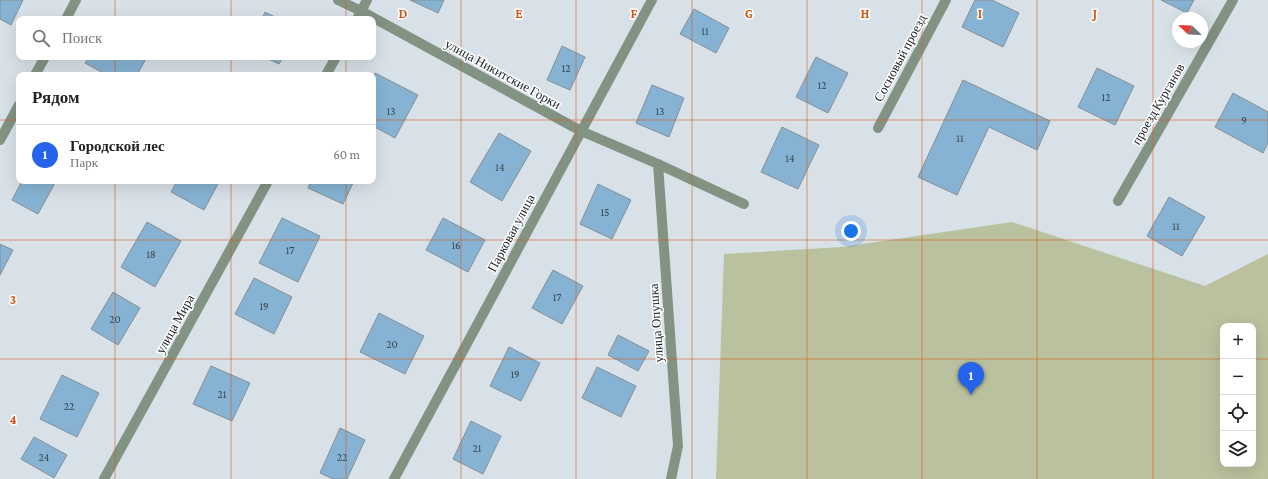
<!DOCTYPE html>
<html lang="ru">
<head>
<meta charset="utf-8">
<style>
	:root { --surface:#fff; --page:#f2f2f2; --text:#222; --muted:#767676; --line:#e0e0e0; --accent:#2563eb }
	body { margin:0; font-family:"Crimson Pro",serif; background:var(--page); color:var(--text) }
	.controls { position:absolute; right:12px; bottom:12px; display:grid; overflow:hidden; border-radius:8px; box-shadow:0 4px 16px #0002 }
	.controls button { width:36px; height:36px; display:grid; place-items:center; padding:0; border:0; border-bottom:1px solid var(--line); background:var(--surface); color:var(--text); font:20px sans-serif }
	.compass { position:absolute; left:1172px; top:12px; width:36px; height:36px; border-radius:50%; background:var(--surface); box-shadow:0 4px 16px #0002; rotate:293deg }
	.you { position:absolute; left:851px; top:231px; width:14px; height:14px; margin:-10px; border:3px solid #fff; border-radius:50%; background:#1a73e8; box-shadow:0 0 0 6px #1a73e833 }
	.badge { display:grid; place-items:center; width:26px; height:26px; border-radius:50%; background:var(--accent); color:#fff; font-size:13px; font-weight:700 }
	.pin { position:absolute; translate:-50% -33px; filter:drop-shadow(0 1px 2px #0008) }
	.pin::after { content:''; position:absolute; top:21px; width:14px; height:12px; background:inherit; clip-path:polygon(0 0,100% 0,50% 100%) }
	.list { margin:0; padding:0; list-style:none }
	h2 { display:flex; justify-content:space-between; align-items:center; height:52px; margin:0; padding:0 16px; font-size:17px }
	h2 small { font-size:13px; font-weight:400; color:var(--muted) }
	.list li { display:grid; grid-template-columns:26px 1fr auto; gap:12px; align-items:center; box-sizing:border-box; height:60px; padding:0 16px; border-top:1px solid var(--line) }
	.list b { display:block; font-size:15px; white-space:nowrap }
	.list p { margin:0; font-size:13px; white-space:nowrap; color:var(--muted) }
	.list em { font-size:13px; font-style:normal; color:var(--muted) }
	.icon { flex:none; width:22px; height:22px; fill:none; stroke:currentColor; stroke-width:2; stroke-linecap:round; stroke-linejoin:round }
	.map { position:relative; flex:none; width:1268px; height:479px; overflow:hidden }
	.search { position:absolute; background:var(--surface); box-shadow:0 4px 16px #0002; left:16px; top:16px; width:360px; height:44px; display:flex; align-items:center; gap:10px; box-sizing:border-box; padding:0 14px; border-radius:8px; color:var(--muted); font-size:15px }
	.panel { position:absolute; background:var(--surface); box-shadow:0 4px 16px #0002; left:16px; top:72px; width:360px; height:112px; border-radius:8px }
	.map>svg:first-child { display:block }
	.green { fill:#bac19e; fill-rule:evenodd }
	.building { fill:#86b3d3; stroke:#878f95 }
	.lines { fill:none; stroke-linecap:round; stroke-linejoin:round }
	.lane { stroke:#839383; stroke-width:10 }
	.street { stroke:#839383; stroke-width:10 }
	.grid { fill:none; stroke:#d4530e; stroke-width:1; stroke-opacity:0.55 }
	.labels { text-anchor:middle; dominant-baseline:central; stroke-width:3; stroke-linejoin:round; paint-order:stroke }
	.number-label { font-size:11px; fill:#36444e }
	.street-label { font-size:13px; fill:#1c1f22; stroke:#fff }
	.grid-label { font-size:13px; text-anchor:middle; font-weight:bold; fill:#d4530e; stroke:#fff; stroke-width:3; stroke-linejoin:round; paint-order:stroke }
</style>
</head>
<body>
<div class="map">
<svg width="1268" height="479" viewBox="0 0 1268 479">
	<rect width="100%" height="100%" fill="#d8e1e7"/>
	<path class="green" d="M1012 222 1205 286 1268 254V479H716L724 254 842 247ZM1223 326H1253V464H1223Z"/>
	<g class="building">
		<path d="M0 0H23L11 25 0 19Z"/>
		<path d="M410 0H444L438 13Z"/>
		<path d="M975 0H992L1019 13 1003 47 962 27Z"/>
		<path d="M1161 0H1194L1187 13Z"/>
		<path d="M694 9 729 28 716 53 680 34Z"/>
		<path d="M265 12 279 19H262Z"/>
		<path d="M562 46 585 57 570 90 547 80Z"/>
		<path d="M89 57H147L137 75H107L85 63Z"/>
		<path d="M264 57H283L279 64Z"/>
		<path d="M816 57 848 73 828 113 796 97Z"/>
		<path d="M1097 68 1134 86 1115 125 1078 107Z"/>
		<path d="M375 73 418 95 395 138 373 126V77Z"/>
		<path d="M963 80 1050 121 1037 150 989 127 957 195 918 177Z"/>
		<path d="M652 85 684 98 669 137 636 123Z"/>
		<path d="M1233 93 1268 112V143L1263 153 1215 127Z"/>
		<path d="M782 127 819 145 798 189 761 172Z"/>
		<path d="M499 133 531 151 502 201 470 182Z"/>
		<path d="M22 181H56L38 214 12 200Z"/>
		<path d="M177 181H217L219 182 204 210 171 192Z"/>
		<path d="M311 181H354L343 204 308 188Z"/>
		<path d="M598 184 631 200 612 239 580 224Z"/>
		<path d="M1169 197 1205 217 1182 256 1147 236Z"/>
		<path d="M282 218 320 236 298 282 259 263Z"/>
		<path d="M443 218 485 240 468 272 426 250Z"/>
		<path d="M147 222 181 241 155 287 121 267Z"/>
		<path d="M0 244 13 250 0 275Z"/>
		<path d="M553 270 583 286 562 324 532 308Z"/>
		<path d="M254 278 292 297 274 334 235 314Z"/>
		<path d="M113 292 140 308 118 345 91 329Z"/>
		<path d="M379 313 424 336 405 374 360 352Z"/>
		<path d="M618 335 649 351 638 371 608 355Z"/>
		<path d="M509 347 540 363 521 401 490 386Z"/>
		<path d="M211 366 250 383 232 421 193 404Z"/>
		<path d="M597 367 636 386 621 417 582 398Z"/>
		<path d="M62 375 99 393 77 437 40 419Z"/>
		<path d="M471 421 501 436 483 474 453 459Z"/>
		<path d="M340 428 365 440 347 479H333L320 473Z"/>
		<path d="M34 437 67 455 54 478 21 459Z"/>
	</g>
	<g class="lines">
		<g class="lane">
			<path d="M338 0 361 11 581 131"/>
			<path d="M658 164 744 204"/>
		</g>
		<g class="street">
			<path d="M66 19 76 0"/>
			<path d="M357 19 367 0"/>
			<path d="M35 75 45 57"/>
			<path d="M326 75 336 57"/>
			<path d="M878 128 946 0"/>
			<path d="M581 131 658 164 678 446 671 479"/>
			<path d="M0 140 19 105"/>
			<path d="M1118 201 1233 0"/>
			<path d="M104 479 268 181"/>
			<path d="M394 479 652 0"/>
		</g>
	</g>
	<path class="grid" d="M115 0V19M231 0V19M346 0V19M461 0V479M576 0V479M692 0V479M807 0V479M922 0V479M1037 0V479M1153 0V479M115 57V75M231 57V75M346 57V75M0 120H19M373 120H1268M115 181V479M231 181V479M346 181V479M0 240H1268M0 359H1223M1253 359H1268"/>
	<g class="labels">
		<g class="number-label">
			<text x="705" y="31">11</text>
			<text x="566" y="68">12</text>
			<text x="822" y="85">12</text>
			<text x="1106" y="97">12</text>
			<text x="391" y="111">13</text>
			<text x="660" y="111">13</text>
			<text x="1244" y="120">9</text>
			<text x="960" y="138">11</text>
			<text x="790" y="158">14</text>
			<text x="500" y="167">14</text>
			<text x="605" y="212">15</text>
			<text x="1176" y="226">11</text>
			<text x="456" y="245">16</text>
			<text x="290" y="250">17</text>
			<text x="151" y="254">18</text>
			<text x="557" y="297">17</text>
			<text x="264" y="306">19</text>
			<text x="115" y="319">20</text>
			<text x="392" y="344">20</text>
			<text x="515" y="374">19</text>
			<text x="222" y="394">21</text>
			<text x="69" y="406">22</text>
			<text x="477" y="448">21</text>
			<text x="44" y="457">24</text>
			<text x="342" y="457">22</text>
		</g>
		<g class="street-label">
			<text transform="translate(900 58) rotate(-62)">Сосновый проезд</text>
			<text transform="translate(503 74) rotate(29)">улица Никитские Горки</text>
			<text transform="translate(1158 104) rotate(-60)">проезд Курганов</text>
			<text transform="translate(511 233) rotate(-62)">Парковая улица</text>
			<text transform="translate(656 323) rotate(-94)">улица Опушка</text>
			<text transform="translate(175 324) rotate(-61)">улица Мира</text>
		</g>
	</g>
	<g class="grid-label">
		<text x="403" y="18">D</text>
		<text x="519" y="18">E</text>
		<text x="634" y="18">F</text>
		<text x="749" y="18">G</text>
		<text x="865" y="18">H</text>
		<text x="980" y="18">I</text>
		<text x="1095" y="18">J</text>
		<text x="13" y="304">3</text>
		<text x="13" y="424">4</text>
	</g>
</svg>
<div class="controls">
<button>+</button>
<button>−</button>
<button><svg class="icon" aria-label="locate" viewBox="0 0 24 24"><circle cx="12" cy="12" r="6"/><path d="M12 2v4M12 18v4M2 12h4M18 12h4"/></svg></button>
<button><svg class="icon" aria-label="layers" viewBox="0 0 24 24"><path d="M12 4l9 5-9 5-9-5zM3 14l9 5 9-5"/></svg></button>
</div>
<svg class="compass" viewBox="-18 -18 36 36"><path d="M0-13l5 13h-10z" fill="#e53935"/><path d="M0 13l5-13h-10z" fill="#767676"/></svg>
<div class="you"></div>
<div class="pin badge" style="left:971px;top:395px">1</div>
<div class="search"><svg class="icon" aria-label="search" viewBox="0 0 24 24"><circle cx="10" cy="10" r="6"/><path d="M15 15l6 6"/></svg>Поиск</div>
<section class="panel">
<h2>Рядом<small></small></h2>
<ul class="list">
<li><span class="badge">1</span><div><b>Городской лес</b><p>Парк</p></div><em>60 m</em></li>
</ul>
</section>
</div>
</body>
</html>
